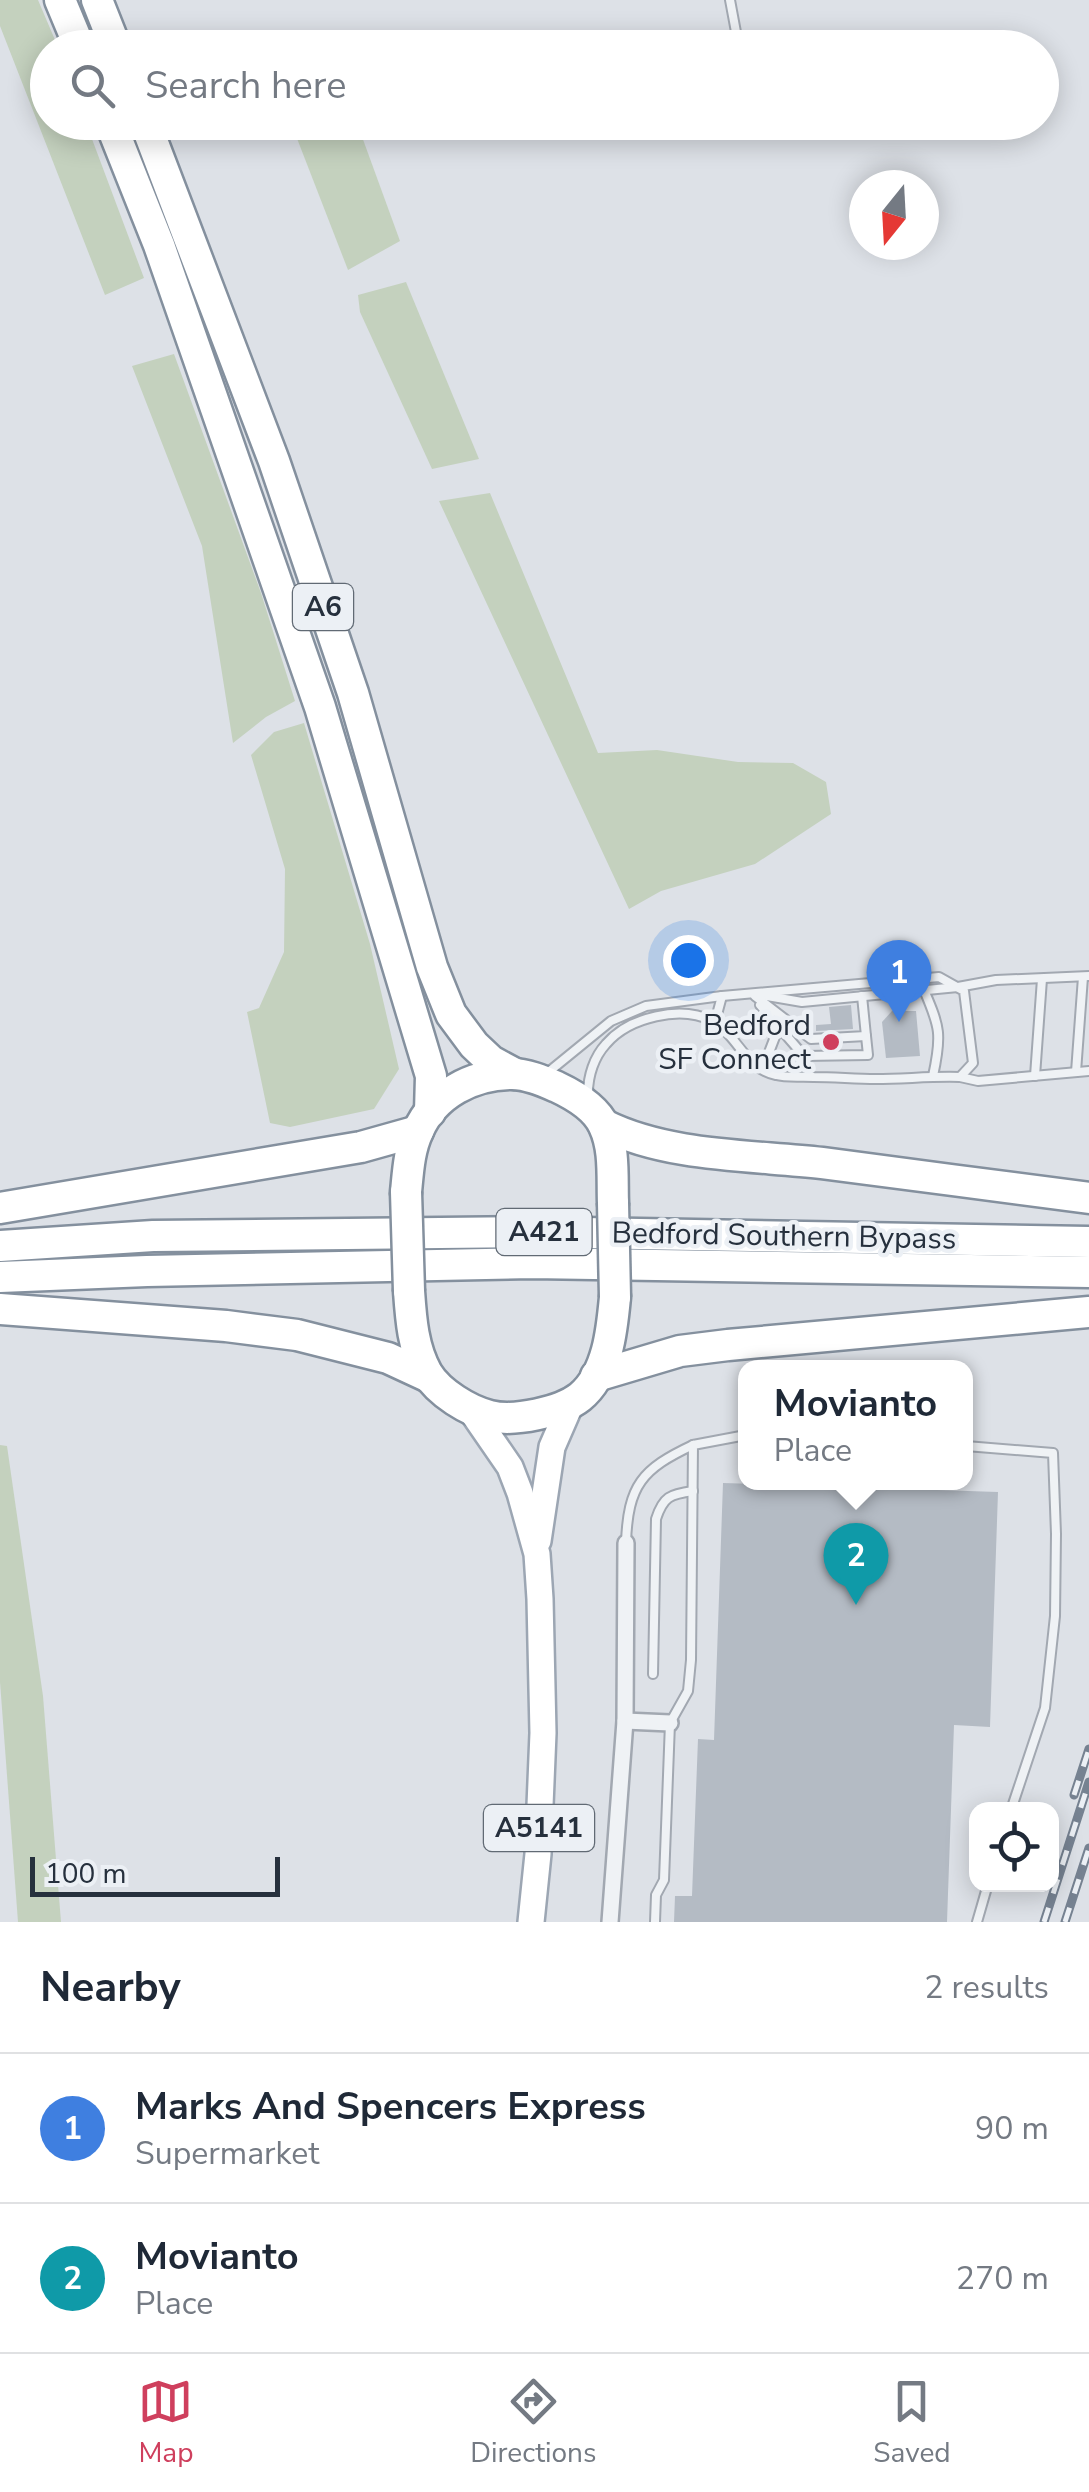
<!DOCTYPE html>
<html lang="en">
<head>
<meta charset="utf-8">
<style>
	:root { --surface:#fff; --page:#f6f6f7; --text:#1f2937; --muted:#747a83; --line:#e0e1e3; --accent:#cf3f5d }
	body { margin:0; font-family:"Nunito Sans",sans-serif; background:var(--page); color:var(--text) }
	.controls { position:absolute; right:30px; bottom:30px; display:grid; overflow:hidden; border-radius:20px; box-shadow:0 5px 25px #0003 }
	.controls button { width:90px; height:90px; display:grid; place-items:center; padding:0; border:0; border-bottom:2px solid var(--line); background:var(--surface); color:var(--text); font:50px sans-serif }
	.compass { position:absolute; left:849px; top:170px; width:90px; height:90px; border-radius:50%; background:var(--surface); box-shadow:0 5px 25px #0003; rotate:198deg }
	.scale { position:absolute; left:30px; bottom:25px; width:250px; box-sizing:border-box; padding-left:10px; border:5px solid #26303d; border-top:0; font-size:28px; line-height:35px; white-space:nowrap; color:#26303d; -webkit-text-stroke:8px #ecf0f5; paint-order:stroke }
	.you { position:absolute; left:688px; top:960px; width:35px; height:35px; margin:-25px; border:8px solid #fff; border-radius:50%; background:#1a73e8; box-shadow:0 0 0 15px #1a73e833 }
	.badge { display:grid; place-items:center; width:65px; height:65px; border-radius:50%; background:var(--accent); color:#fff; font-size:32px; font-weight:700 }
	.pin { position:absolute; translate:-50% -82px; filter:drop-shadow(0 2px 5px #0008) }
	.pin::after { content:''; position:absolute; top:52px; width:35px; height:30px; background:inherit; clip-path:polygon(0 0,100% 0,50% 100%) }
	.popup { position:absolute; left:738px; top:1360px; width:235px; height:130px; box-sizing:border-box; display:grid; place-content:center; border-radius:20px; background:var(--surface); filter:drop-shadow(0 2px 8px #0005); font-size:32px; white-space:nowrap; color:var(--muted) }
	.popup b { font-size:38px; color:var(--text) }
	.popup::after { content:''; position:absolute; left:50%; top:100%; margin-left:-20px; border:20px solid transparent; border-top-color:var(--surface) }
	.list { margin:0; padding:0; list-style:none }
	h2 { display:flex; justify-content:space-between; align-items:center; height:130px; margin:0; padding:0 40px; font-size:42px }
	h2 small { font-size:32px; font-weight:400; color:var(--muted) }
	.list li { display:grid; grid-template-columns:65px 1fr auto; gap:30px; align-items:center; box-sizing:border-box; height:150px; padding:0 40px; border-top:2px solid var(--line) }
	.list b { display:block; font-size:38px; white-space:nowrap }
	.list p { margin:0; font-size:32px; white-space:nowrap; color:var(--muted) }
	.list em { font-size:32px; font-style:normal; color:var(--muted) }
	.icon { flex:none; width:55px; height:55px; fill:none; stroke:currentColor; stroke-width:2; stroke-linecap:round; stroke-linejoin:round }
	.map { position:relative; flex:none; width:1089px; height:1922px; overflow:hidden }
	.search { position:absolute; background:var(--surface); box-shadow:0 5px 25px #0003; left:30px; right:30px; top:30px; height:110px; display:flex; align-items:center; gap:25px; box-sizing:border-box; padding:0 35px; border-radius:55px; color:var(--muted); font-size:38px }
	.sheet { height:430px; background:var(--surface) }
	nav { display:flex; justify-content:space-around; align-items:center; box-sizing:border-box; height:140px; border-top:2px solid var(--line); background:var(--surface); font-size:28px; color:var(--muted) }
	nav a { display:grid; justify-items:center; gap:5px }
	nav .on { color:var(--accent) }
	.map>svg:first-child { display:block }
	.green { fill:#c4d1be }
	.building { fill:#b4bbc4 }
	.lines { fill:none; stroke-linecap:round; stroke-linejoin:round }
	.lane-casing { stroke:#a2a8b1; stroke-width:12 }
	.street-casing { stroke:#a2a8b1; stroke-width:20 }
	.primary-casing { stroke:#9ca6b3; stroke-width:30 }
	.highway-casing { stroke:#84909e; stroke-width:35 }
	.lane { stroke:#eff2f5; stroke-width:8 }
	.street { stroke:#eff2f5; stroke-width:15 }
	.primary { stroke:#fff; stroke-width:25 }
	.highway { stroke:#fff; stroke-width:30 }
	.rail-casing { stroke:#768291; stroke-width:9 }
	.rail { stroke:#ecf0f5; stroke-width:5; stroke-dasharray:15; stroke-linecap:butt }
	.highway-bridge-casing { stroke:#84909e; stroke-width:35; stroke-linecap:butt }
	.highway-bridge { stroke:#fff; stroke-width:30 }
	.poi-dot { fill:#cf3f5d; stroke:#ecf0f5; stroke-width:4 }
	.labels { text-anchor:middle; dominant-baseline:central; stroke-width:9; stroke-linejoin:round; paint-order:stroke }
	.shield { fill:#ecf0f5; stroke:#616a74; stroke-width:2.5 }
	.shield-label { font-size:28px; font-weight:bold; fill:#26303d }
	.poi-label { font-size:30px; fill:#26303d; stroke:#ecf0f5; text-anchor:end }
	.street-label { font-size:30px; fill:#26303d; stroke:#ecf0f5 }
</style>
</head>
<body>
<div class="map">
<svg width="1089" height="1922" viewBox="0 0 1089 1922">
	<rect width="100%" height="100%" fill="#dde1e7"/>
	<g class="green">
		<path d="M0 0H38L58 47 48 48V122L86 123 144 278 105 295 0 26Z"/>
		<path d="M291 123H357L400 241 348 270Z"/>
		<path d="M406 282 479 459 432 469 360 312 358 295Z"/>
		<path d="M174 354 261 593 295 701 266 717 233 743 202 546 132 366Z"/>
		<path d="M490 493 598 753 657 750 738 762 793 763 826 782 831 814 755 864 661 891 629 909 439 501Z"/>
		<path d="M304 723 370 944 399 1069 374 1109 290 1127 270 1123 247 1012 259 1008 284 952 285 869 251 755 274 732Z"/>
		<path d="M0 1445 7 1446 43 1696 61 1922H18L0 1682Z"/>
	</g>
	<g class="building">
		<path d="M851 1005 853 1029 816 1031V1025L831 1024 829 1007Z"/>
		<path d="M892 1011H916L920 1056 886 1058 882 1022Z"/>
		<path d="M723 1483 998 1492 990 1727 954 1725 947 1922H674L675 1896H692L698 1739 714 1740Z"/>
	</g>
	<g class="lines">
		<defs>
			<g id="lane">
				<path d="M730 0 739 48"/>
				<path d="M924 990C940 1027 942 1035 933 1076"/>
				<path d="M761 995 802 1002 958 987 996 980 1089 976"/>
				<path d="M755 996 811 1039 866 1036 862 996"/>
				<path d="M760 1005 804 1056 868 1055 866 1036"/>
				<path d="M715 1022 722 996"/>
				<path d="M768 1055 778 1029"/>
				<path d="M1076 1072 1083 977"/>
				<path d="M546 1074 611 1021 646 1006 722 996 939 977 964 991 973 1063 960 1077C932 1076 904 1079 876 1079 855 1079 835 1077 814 1077 802 1076 787 1078 776 1075 745 1069 738 1035 712 1021 681 1005 629 1017 606 1044 594 1057 588 1076 588 1093"/>
				<path d="M1035 1076 1042 979"/>
				<path d="M960 1077 978 1081 1089 1071"/>
				<path d="M966 1446 1053 1453 1056 1534 1055 1616 1045 1708 1011 1810"/>
				<path d="M626 1543C628 1485 642 1469 693 1445"/>
				<path d="M653 1674 656 1519C663 1497 670 1494 693 1491"/>
				<path d="M655 1922 656 1895 664 1880 670 1723 688 1691 691 1660 693 1445 746 1435"/>
				<path d="M977 1922 988 1884"/>
			</g>
			<g id="street">
				<path d="M625 1721 670 1723"/>
				<path d="M610 1922 625 1721 626 1543"/>
			</g>
			<g id="primary">
				<path d="M470 1409 510 1467 520 1493 537 1554 540 1599 543 1733 538 1854 531 1922"/>
				<path d="M538 1541 552 1447 572 1401"/>
			</g>
			<g id="highway">
				<path d="M60 0 80 48"/>
				<path d="M97 0 116 48"/>
				<path d="M110 122 159 245 320 707 431 1076 430 1112"/>
				<path d="M145 122 274 461 353 693 432 967 451 1014 474 1045 491 1061 515 1074"/>
				<path d="M604 1125C668 1157 751 1155 822 1163 911 1174 1000 1187 1089 1198"/>
				<path d="M406 1192C408 1172 409 1150 418 1131 434 1094 473 1074 512 1074 527 1074 543 1081 557 1087 574 1095 596 1108 604 1126 615 1149 612 1178 613 1203"/>
				<path d="M0 1208 361 1147 418 1131"/>
				<path d="M0 1246 153 1236 529 1232 1089 1242"/>
				<path d="M0 1277 147 1271 532 1263 1089 1272"/>
				<path d="M409 1291C411 1320 413 1348 427 1373 439 1393 469 1411 490 1416 514 1422 561 1412 580 1397 608 1374 612 1330 615 1297"/>
				<path d="M0 1309 226 1326 297 1335 388 1358 429 1377"/>
				<path d="M596 1376 680 1351 728 1345 1089 1312"/>
			</g>
		</defs>
		<use href="#lane" class="lane-casing"/>
		<use href="#street" class="street-casing"/>
		<use href="#primary" class="primary-casing"/>
		<use href="#highway" class="highway-casing"/>
		<use href="#lane" class="lane"/>
		<use href="#street" class="street"/>
		<use href="#primary" class="primary"/>
		<use href="#highway" class="highway"/>
		<defs>
			<g id="rail">
				<path d="M1074 1795 1089 1749"/>
				<path d="M1044 1922 1089 1782"/>
				<path d="M1065 1922 1089 1848"/>
			</g>
		</defs>
		<use href="#rail" class="rail-casing"/>
		<use href="#rail" class="rail"/>
		<defs>
			<g id="highway-bridge">
				<path d="M406 1192 409 1291"/>
				<path d="M613 1203 615 1297"/>
			</g>
		</defs>
		<use href="#highway-bridge" class="highway-bridge-casing"/>
		<use href="#highway-bridge" class="highway-bridge"/>
	</g>
	<circle class="poi-dot" cx="831" cy="1042" r="10"/>
	<g class="labels">
		<g class="shield">
			<rect x="293" y="584" width="60" height="46" rx="8"/>
			<rect x="496.5" y="1209" width="95" height="46" rx="8"/>
			<rect x="484" y="1805" width="110" height="46" rx="8"/>
		</g>
		<g class="shield-label">
			<text x="323" y="607">A6</text>
			<text x="544" y="1232">A421</text>
			<text x="539" y="1828">A5141</text>
		</g>
		<g class="poi-label">
			<text x="811" y="1025">Bedford<tspan x="811" dy="34">SF Connect</tspan></text>
		</g>
		<g class="street-label">
			<text transform="translate(784 1236) rotate(1)">Bedford Southern Bypass</text>
		</g>
	</g>
</svg>
<div class="controls">
<button><svg class="icon" aria-label="locate" viewBox="0 0 24 24"><circle cx="12" cy="12" r="6"/><path d="M12 2v4M12 18v4M2 12h4M18 12h4"/></svg></button>
</div>
<svg class="compass" viewBox="-18 -18 36 36"><path d="M0-13l5 13h-10z" fill="#e53935"/><path d="M0 13l5-13h-10z" fill="#747a83"/></svg>
<div class="scale">100 m</div>
<div class="you"></div>
<div class="pin badge" style="left:899px;top:1022px;background:#3f7fe0">1</div>
<div class="pin badge" style="left:856px;top:1605px;background:#0f9aa8">2</div>
<div class="popup"><b>Movianto</b>Place</div>
<div class="search"><svg class="icon" aria-label="search" viewBox="0 0 24 24"><circle cx="10" cy="10" r="6"/><path d="M15 15l6 6"/></svg>Search here</div>
</div>
<section class="sheet">
<h2>Nearby<small>2 results</small></h2>
<ul class="list">
<li><span class="badge" style="background:#3f7fe0">1</span><div><b>Marks And Spencers Express</b><p>Supermarket</p></div><em>90 m</em></li>
<li><span class="badge" style="background:#0f9aa8">2</span><div><b>Movianto</b><p>Place</p></div><em>270 m</em></li>
</ul>
</section>
<nav>
<a class="on"><svg class="icon" aria-label="map" viewBox="0 0 24 24"><path d="M3 6l6-2 6 2 6-2v14l-6 2-6-2-6 2zM9 4v14M15 6v14"/></svg>Map</a>
<a><svg class="icon" aria-label="directions" viewBox="0 0 24 24"><path d="M12 3l9 9-9 9-9-9zM9 14v-3h6M13 9l2 2-2 2"/></svg>Directions</a>
<a><svg class="icon" aria-label="saved" viewBox="0 0 24 24"><path d="M7 4h10v16l-5-4-5 4z"/></svg>Saved</a>
</nav>
</body>
</html>
